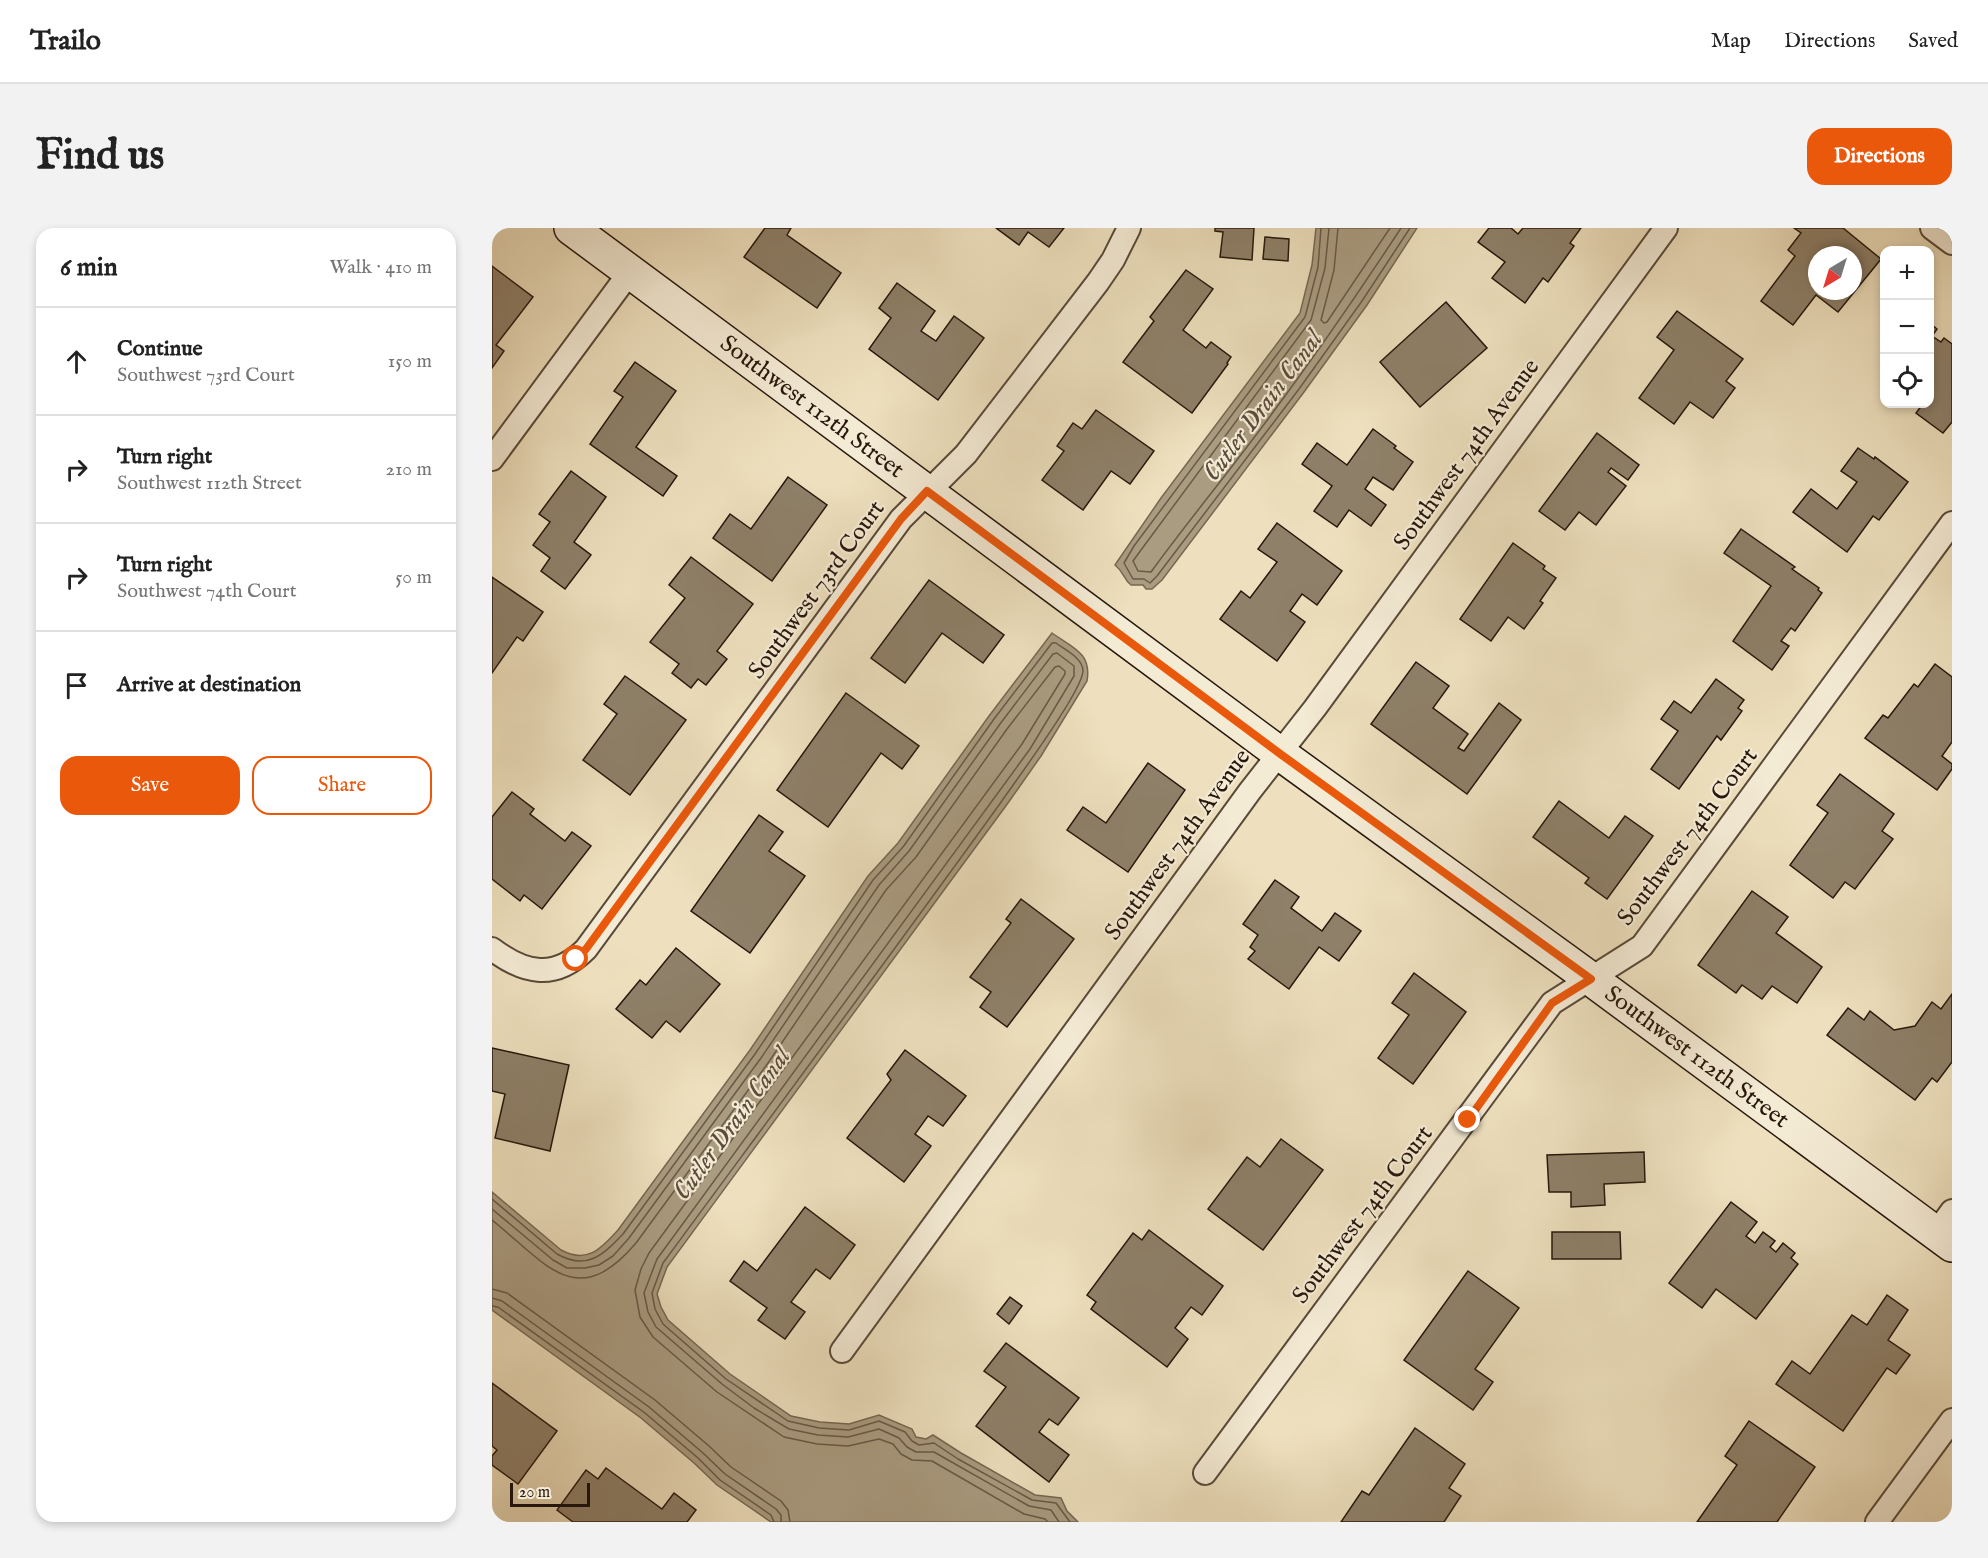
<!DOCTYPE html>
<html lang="en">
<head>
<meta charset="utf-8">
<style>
	:root { --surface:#fff; --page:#f2f2f2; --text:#222; --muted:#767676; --line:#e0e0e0; --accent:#ea580c }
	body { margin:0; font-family:"IM FELL English",serif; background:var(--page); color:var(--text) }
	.controls { position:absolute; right:18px; top:18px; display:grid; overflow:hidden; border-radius:12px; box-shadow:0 3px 9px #0003 }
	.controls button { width:54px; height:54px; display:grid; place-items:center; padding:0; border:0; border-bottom:2px solid var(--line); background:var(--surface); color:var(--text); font:30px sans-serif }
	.compass { position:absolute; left:1316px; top:18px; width:54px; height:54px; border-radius:50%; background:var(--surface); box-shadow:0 3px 9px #0003; rotate:218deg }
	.scale { position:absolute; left:18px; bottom:15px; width:80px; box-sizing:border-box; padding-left:6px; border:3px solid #27170c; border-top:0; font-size:16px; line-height:21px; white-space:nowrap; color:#27170c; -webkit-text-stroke:4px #f4ebd5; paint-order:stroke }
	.stop { position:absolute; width:18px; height:18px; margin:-14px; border:4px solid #ea580c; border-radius:50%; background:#fff }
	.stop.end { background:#ea580c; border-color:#fff; box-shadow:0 2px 6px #0008 }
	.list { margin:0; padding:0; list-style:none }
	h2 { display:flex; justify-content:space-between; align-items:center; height:78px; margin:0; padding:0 24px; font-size:26px }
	h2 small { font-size:20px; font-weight:400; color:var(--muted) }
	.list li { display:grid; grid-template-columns:39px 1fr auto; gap:18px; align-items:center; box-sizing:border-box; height:108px; padding:0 24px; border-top:2px solid var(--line) }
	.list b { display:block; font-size:22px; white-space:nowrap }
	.list p { margin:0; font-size:20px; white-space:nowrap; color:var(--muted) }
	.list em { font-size:20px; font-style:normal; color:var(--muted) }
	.actions { display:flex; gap:12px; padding:18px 24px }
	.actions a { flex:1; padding:14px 0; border:2px solid var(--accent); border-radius:18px; text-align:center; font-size:21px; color:var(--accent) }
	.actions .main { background:var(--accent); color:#fff }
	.icon { flex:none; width:33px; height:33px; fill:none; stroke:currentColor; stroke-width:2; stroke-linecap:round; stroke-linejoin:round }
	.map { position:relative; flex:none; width:1460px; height:1294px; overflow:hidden; border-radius:18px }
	header { display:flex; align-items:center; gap:36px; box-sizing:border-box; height:84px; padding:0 30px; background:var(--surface); border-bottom:2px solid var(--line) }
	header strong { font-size:28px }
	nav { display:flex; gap:33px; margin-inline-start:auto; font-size:21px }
	.intro { display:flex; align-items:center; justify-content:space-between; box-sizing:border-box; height:144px; padding:0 36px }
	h1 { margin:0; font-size:42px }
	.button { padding:15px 27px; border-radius:18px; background:var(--accent); color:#fff; font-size:21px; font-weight:700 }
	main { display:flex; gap:36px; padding:0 36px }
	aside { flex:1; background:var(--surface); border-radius:18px; box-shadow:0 3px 9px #0003 }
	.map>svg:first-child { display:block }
	.water { fill:#aa9c81; stroke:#766752; stroke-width:1.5 }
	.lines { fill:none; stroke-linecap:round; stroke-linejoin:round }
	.shore { stroke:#685a46; stroke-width:1.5 }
	.building { fill:#8e8069; stroke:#27170c; stroke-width:1.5; fill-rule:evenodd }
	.minor-casing { stroke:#594938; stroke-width:26 }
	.secondary-casing { stroke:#27170c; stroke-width:36 }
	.minor { stroke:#f4ebd5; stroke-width:22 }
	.secondary { stroke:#f4ebd5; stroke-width:33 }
	.route { stroke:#ea580c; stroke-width:8 }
	.labels { text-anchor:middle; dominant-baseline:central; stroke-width:4.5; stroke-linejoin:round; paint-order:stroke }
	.street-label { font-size:24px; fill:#27170c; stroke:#f4ebd5 }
	.water-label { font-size:26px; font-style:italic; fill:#5b4c3b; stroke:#f4ebd5 }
</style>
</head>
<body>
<header>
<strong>Trailo</strong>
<nav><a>Map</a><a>Directions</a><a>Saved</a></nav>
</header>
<div class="intro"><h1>Find us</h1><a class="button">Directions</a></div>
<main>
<aside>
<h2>6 min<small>Walk · 410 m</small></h2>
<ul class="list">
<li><svg class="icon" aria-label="ahead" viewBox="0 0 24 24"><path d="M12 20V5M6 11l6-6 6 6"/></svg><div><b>Continue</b><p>Southwest 73rd Court</p></div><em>150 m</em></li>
<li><svg class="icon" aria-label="right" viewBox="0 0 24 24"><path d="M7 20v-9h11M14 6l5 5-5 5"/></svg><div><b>Turn right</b><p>Southwest 112th Street</p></div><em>210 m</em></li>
<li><svg class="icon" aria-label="right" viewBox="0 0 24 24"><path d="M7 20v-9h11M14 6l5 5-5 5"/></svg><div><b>Turn right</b><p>Southwest 74th Court</p></div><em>50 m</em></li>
<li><svg class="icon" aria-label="arrive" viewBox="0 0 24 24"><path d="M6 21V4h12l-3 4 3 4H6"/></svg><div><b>Arrive at destination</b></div></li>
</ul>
<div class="actions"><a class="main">Save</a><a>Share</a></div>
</aside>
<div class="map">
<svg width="1460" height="1294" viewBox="0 0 1460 1294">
	<rect width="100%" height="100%" fill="#eee0be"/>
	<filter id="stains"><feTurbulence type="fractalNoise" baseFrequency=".00333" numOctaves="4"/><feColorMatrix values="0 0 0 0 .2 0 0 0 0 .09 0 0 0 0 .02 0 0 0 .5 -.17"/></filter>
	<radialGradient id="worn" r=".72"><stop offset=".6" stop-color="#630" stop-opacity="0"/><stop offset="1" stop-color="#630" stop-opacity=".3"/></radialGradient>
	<g class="water">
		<path d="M824 0H925L875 77 812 164 670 352 660 361H654L651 357H639C631 351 633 345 623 337L625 334 669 270 808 85 820 37Z"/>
		<path d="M560 405C581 420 600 425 595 453L549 528 516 575 175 1039 165 1066 169 1079 176 1092 238 1146 270 1168 299 1188 328 1194 357 1196 387 1187 420 1201 424 1209 434 1211 441 1207 469 1225 543 1267 569 1270 575 1283 586 1294H279L225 1257 202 1235 149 1190 0 1082V964L69 1022C95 1036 109 1021 126 1002L258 822 376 648 406 615 497 488Z"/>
	</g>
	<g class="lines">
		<g class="shore">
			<path d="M829 0 826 39 813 89 642 318 632 335 641 351H652L658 355 665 348 807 161 870 73 918 0"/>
			<path d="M837 0 833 40 819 92 649 322 641 333 646 343 659 344C688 304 719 266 748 228 805 154 858 78 909 0"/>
			<path d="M846 0 842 42 829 92 832 95 835 94 898 0"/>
			<path d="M749 203 752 204 751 208 732 234H728V229Z"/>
			<path d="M0 971 65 1026C95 1043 111 1027 131 1006L263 826 381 652 411 619 502 491 560 415H564C573 422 591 430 591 443 590 464 522 555 507 577 396 731 283 883 171 1035L160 1065 163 1081 171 1096 234 1151 296 1193 327 1200 357 1202 387 1193 413 1204 420 1213 427 1217 442 1215 466 1231 540 1272 564 1275 578 1294"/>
			<path d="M0 981 61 1032 75 1040H93L107 1037 121 1028 137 1010 269 830 387 657 417 623 508 496 561 426 565 425 582 438V448L538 521 165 1031 152 1065 156 1084 164 1099 230 1156 262 1180 297 1201 326 1207 356 1209 387 1201 407 1210 415 1219 424 1224H442L537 1278 559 1282 567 1294"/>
			<path d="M0 992C53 1034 84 1086 144 1015L276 835 394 662 424 629 515 501 563 439 567 438 573 443V446L530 516 157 1025 149 1041 143 1062 148 1089 161 1109 225 1164 292 1209 325 1216 356 1218 387 1211 401 1216 409 1226 420 1232 440 1233 532 1286 553 1291 556 1294"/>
			<path d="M0 1061 15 1065 163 1172 217 1218 239 1239 289 1273 296 1282 298 1294"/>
			<path d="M0 1070 10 1073 157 1179 211 1225 233 1246 284 1281 289 1287V1294"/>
			<path d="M0 1078 6 1079 153 1185 206 1230 228 1252 279 1287 282 1294"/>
		</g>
	</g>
	<g class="building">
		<path d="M273 0H299L295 7 349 45 325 80 252 29Z"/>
		<path d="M504 0H572L557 19 536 4 527 17Z"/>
		<path d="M723 0H762L760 32 728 29 731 4 723 3Z"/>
		<path d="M997 0H1019L1026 6 1031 0H1089L1078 15 1082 18 1056 54 1051 50 1033 75 1000 50 1013 34 986 14Z"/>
		<path d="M1302 0H1351L1389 31 1346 84 1324 67 1301 97 1269 73 1303 28 1296 22 1309 5ZM1325 27H1361V63H1325Z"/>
		<path d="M773 9 797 11 796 33 771 31Z"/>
		<path d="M0 38 41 69 4 117 12 123 0 140Z"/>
		<path d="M694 42 721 61 691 102 714 120 719 114 739 129 735 135 736 136 700 185 631 134 662 93 658 89Z"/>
		<path d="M405 55 443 83 429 103 444 113 462 88 492 110 446 172 377 121 399 90 387 80Z"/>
		<path d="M954 74 995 120 928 179 888 134Z"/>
		<path d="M1185 83 1251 131 1234 153 1243 160 1221 190 1198 174 1182 196 1147 170 1182 122 1165 109Z"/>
		<path d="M1438 95 1445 101 1440 108 1449 114 1452 110 1460 116V194L1451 205 1424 185 1430 177 1428 176H1438Z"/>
		<path d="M143 134 184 163 144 219 185 248 171 268 98 216 131 169 122 163Z"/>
		<path d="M604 182 662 223 638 256 619 243 591 282 550 252 572 223 565 218 581 195 590 201Z"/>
		<path d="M881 201 904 218 902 220 921 234 901 262 881 249 873 261 894 277 879 298 857 282 845 299 822 283 840 258 810 236 825 215 855 237Z"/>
		<path d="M1105 205 1147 237 1136 252 1119 240 1116 244 1134 258 1116 281 1104 297 1087 284 1073 302 1047 283Z"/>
		<path d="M1366 220 1382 231 1383 229 1416 254 1387 292 1381 288 1355 324 1301 284 1319 261 1345 281 1365 254 1349 243Z"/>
		<path d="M79 243 114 269 82 314 99 327 73 361 49 343 58 330 41 317 58 294 47 286Z"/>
		<path d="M296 249 335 277 280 353 221 310 238 286 259 301Z"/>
		<path d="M785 295 850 343 825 377 810 366 798 383 813 394 785 433 728 391 749 363 758 370 785 334 766 321Z"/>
		<path d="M1249 301 1303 339 1300 341 1327 360 1326 362 1330 365 1303 403 1299 400 1289 413 1297 418 1280 442 1241 413 1279 358 1232 325Z"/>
		<path d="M1021 315 1053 338 1051 341 1064 350 1048 373 1051 375 1032 401 1016 389 999 413 968 391Z"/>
		<path d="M199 329 261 376 225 423 235 431 214 457 206 451 199 460 180 445 187 436 158 414 193 370 177 357Z"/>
		<path d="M0 349 51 384 31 413 25 409 0 445Z"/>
		<path d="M437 352 512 407 491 435 450 405 413 455 379 430Z"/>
		<path d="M924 434 957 458 941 480 976 506 966 520 972 523 1007 475 1029 492 975 566 879 496Z"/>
		<path d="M1443 436 1460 449V514L1450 528 1460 536V541L1445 562 1373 510 1391 487 1396 490 1422 456 1426 459Z"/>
		<path d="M133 448 194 492 138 567 91 532 125 486 112 476Z"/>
		<path d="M1224 451 1252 472 1246 480 1250 483 1229 512 1225 508 1187 561 1159 541 1186 503 1169 491 1182 473 1199 485Z"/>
		<path d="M354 465 427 518 410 541 389 525 336 599 285 562Z"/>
		<path d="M656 535 693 562 636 644 575 602 591 579 614 595Z"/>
		<path d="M1348 546 1402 586 1390 603 1401 611 1363 661 1353 654 1341 670 1298 637 1336 585 1325 577Z"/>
		<path d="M20 564 42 581 38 586 73 613 80 604 99 618 50 681 32 667 28 673 0 651V589Z"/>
		<path d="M1067 573 1117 610 1133 588 1161 608 1115 671 1093 655 1097 650 1041 609Z"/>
		<path d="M267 587 291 604 277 623 313 648 258 725 199 683Z"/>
		<path d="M783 652 807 669 799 680 830 703 843 685 869 703 847 733 827 719 797 761 756 731 763 723 758 719 766 707 751 696Z"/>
		<path d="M1260 663 1296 689 1284 705 1330 739 1305 775 1280 758 1270 771 1250 757 1244 765 1206 737Z"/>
		<path d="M529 671 582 711 515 799 488 779 499 764 478 749 519 695 514 691Z"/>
		<path d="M184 720 228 756 188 804 174 793 160 810 124 781 148 752 154 757Z"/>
		<path d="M922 745 974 784 921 856 886 830 917 787 900 775Z"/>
		<path d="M1460 766V834L1445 854 1440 850 1423 872 1335 807 1356 780 1372 792 1378 783 1402 802 1423 798 1440 774 1449 781Z"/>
		<path d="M0 820 77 837 58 923 3 910 13 866 0 863Z"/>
		<path d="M413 822 474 868 451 898 436 888 423 906 439 918 412 954 355 910 399 852 395 846Z"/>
		<path d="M789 911 831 942 771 1022 716 981 755 929 768 939Z"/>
		<path d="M1152 924 1153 954 1112 956 1113 977 1079 979V964H1057L1055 927Z"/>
		<path d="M1239 974 1265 994 1254 1008 1263 1015 1271 1004 1283 1013 1278 1019 1284 1024 1291 1015 1303 1025 1299 1030 1306 1036 1264 1091 1224 1061 1210 1080 1177 1055Z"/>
		<path d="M313 979 363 1017 338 1051 324 1041 299 1074 313 1084 293 1111 266 1092 275 1080 238 1053 252 1033 265 1043Z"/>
		<path d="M657 1002 731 1058 710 1087 699 1079 683 1100 696 1111 675 1139 599 1081 604 1074 595 1067 641 1005 650 1012Z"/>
		<path d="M1060 1004H1128L1129 1031H1060Z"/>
		<path d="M976 1043 1027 1080 983 1141 1001 1154 981 1182 912 1132Z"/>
		<path d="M1395 1067 1416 1082 1396 1112 1418 1127 1404 1146 1395 1140 1351 1203 1284 1156 1300 1133 1318 1146 1360 1087 1375 1097Z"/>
		<path d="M518 1069 530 1078 517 1096 505 1086Z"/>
		<path d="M514 1115 587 1170 566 1197 557 1191 547 1204 577 1227 557 1254 484 1198 514 1159 492 1143Z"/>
		<path d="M0 1155 65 1203 26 1256 0 1237V1228L5 1222 0 1218Z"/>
		<path d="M1257 1193 1323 1239 1285 1294H1205L1245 1237 1233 1228Z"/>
		<path d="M923 1200 973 1236 957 1260 969 1268 952 1294H849L870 1263 877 1267Z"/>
		<path d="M114 1240 170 1281 182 1265 204 1282 195 1294H81L65 1282 94 1242 106 1251Z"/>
	</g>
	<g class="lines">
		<defs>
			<g id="minor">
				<path d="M1440 0 1460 15"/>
				<path d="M0 231 138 44"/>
				<path d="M0 721C33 746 63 752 94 721L409 291 474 226 606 54 621 32 637 0"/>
				<path d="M1444 1005 1460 983"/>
				<path d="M350 1123 758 563 823 480 1174 0"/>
				<path d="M713 1245 1060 775 1150 718 1460 295"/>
				<path d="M1385 1294 1460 1192"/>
			</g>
			<g id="secondary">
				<path id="s1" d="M79 0 787 525 1099 751 1460 1017"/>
			</g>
		</defs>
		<use href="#minor" class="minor-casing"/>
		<use href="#secondary" class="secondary-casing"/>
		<use href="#minor" class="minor"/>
		<use href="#secondary" class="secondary"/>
	</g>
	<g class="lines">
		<path class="route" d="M84 731 94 721 409 291 435 263 787 525 1099 751 1060 775 976 892"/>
	</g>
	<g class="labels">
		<g class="street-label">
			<text stroke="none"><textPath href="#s1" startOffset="300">Southwest 112th Street</textPath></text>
			<text transform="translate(975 227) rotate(-54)">Southwest 74th Avenue</text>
			<text transform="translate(325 362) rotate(-54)">Southwest 73rd Court</text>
			<text transform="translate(1196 609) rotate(-53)">Southwest 74th Court</text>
			<text transform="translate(686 617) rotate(-54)">Southwest 74th Avenue</text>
			<text stroke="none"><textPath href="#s1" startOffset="1398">Southwest 112th Street</textPath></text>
			<text transform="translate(871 987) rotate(-53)">Southwest 74th Court</text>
		</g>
		<g class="water-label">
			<text transform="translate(771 178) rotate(-53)">Cutler Drain Canal</text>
			<text transform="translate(240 896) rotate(-54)">Cutler Drain Canal</text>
		</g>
	</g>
	<rect width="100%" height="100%" filter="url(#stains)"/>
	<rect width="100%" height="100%" fill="url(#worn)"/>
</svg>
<div class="controls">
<button>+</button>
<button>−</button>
<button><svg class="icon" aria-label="locate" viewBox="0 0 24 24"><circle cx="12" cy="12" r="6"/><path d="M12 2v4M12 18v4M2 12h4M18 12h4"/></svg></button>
</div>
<svg class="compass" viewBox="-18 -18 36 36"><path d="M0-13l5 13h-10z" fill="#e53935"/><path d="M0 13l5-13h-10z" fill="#767676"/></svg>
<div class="scale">20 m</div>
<div class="stop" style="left:84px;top:731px"></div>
<div class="stop end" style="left:976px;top:892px"></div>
</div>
</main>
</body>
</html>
